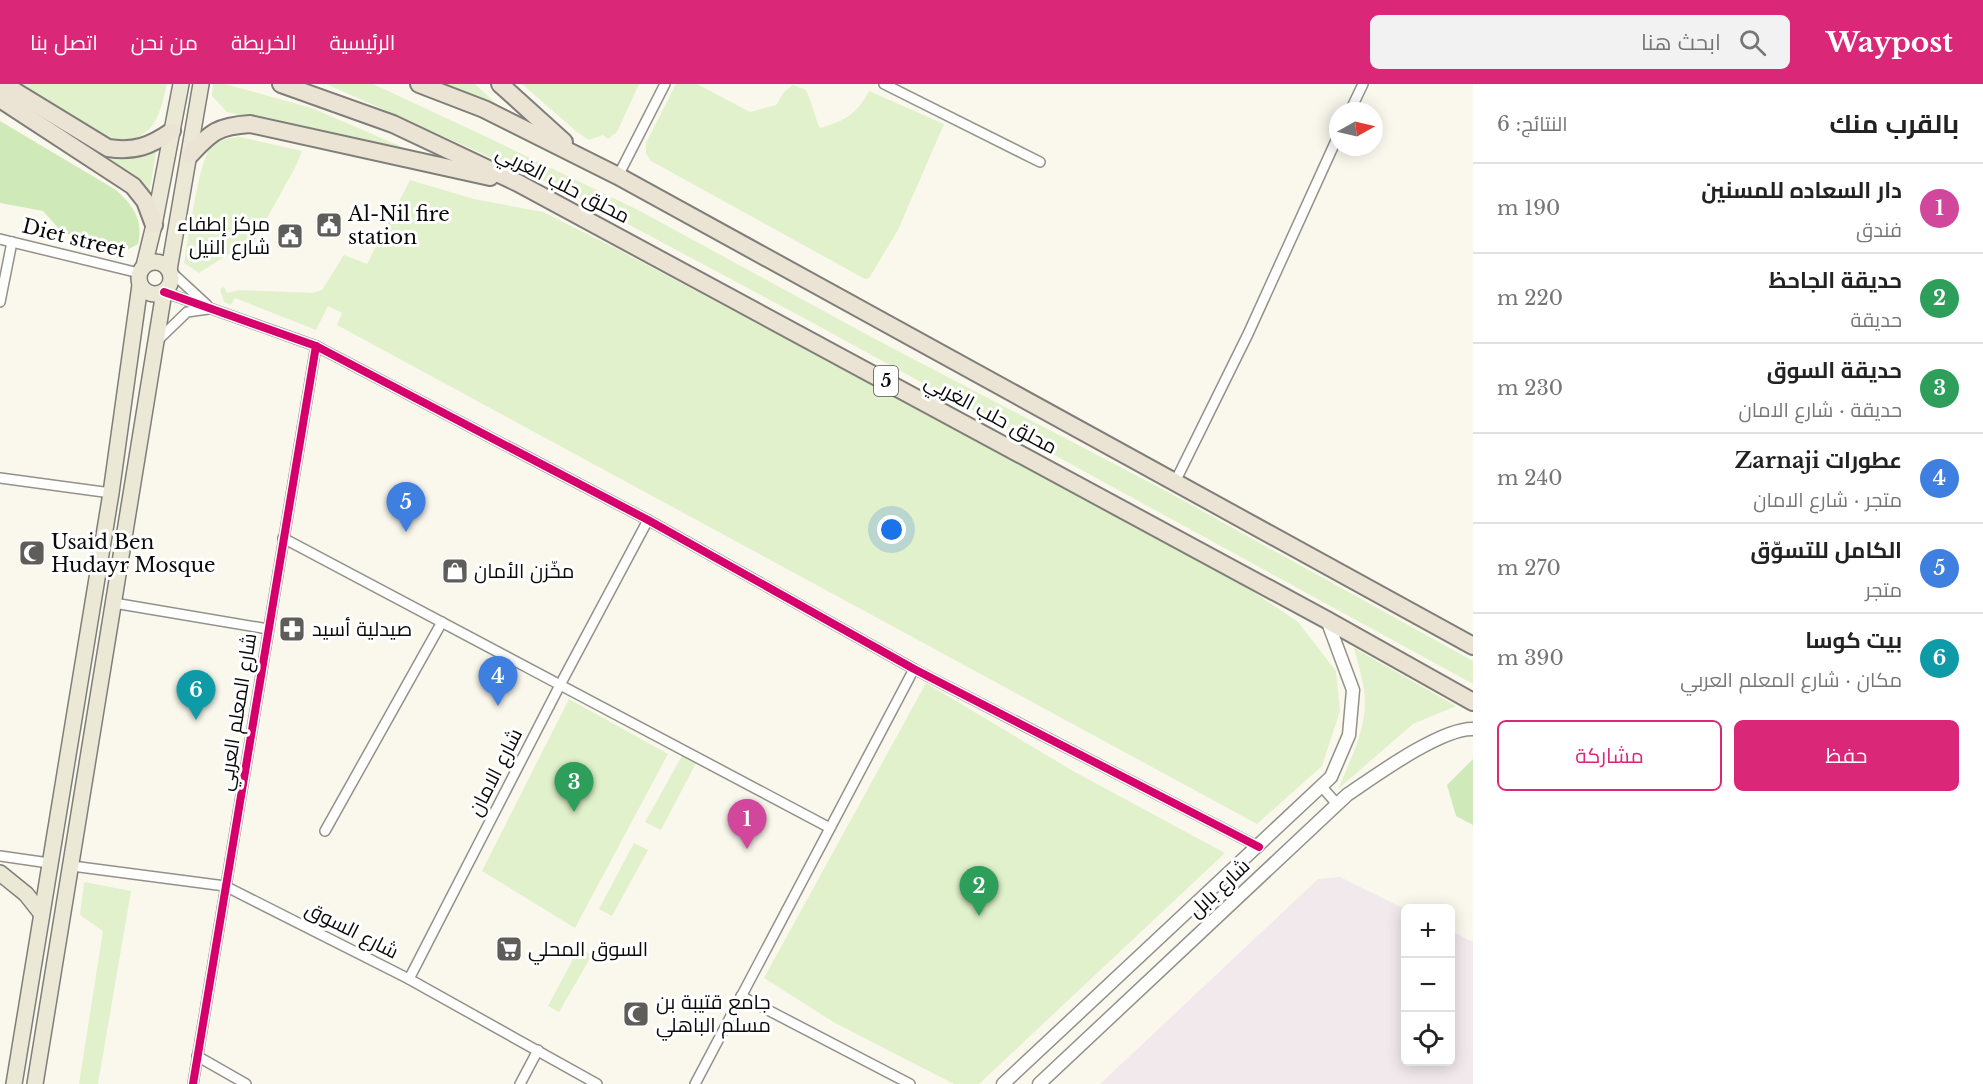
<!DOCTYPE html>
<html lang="ar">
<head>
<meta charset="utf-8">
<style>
	:root { --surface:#fff; --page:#f2f2f2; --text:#222; --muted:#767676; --line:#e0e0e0; --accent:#db2777 }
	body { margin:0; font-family:"Libre Baskerville",Cairo,serif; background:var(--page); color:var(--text); direction:rtl }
	.controls { position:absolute; right:18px; bottom:18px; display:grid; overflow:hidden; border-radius:9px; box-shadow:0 3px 15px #0003 }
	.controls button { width:54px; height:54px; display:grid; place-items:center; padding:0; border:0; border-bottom:2px solid var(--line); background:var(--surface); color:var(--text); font:30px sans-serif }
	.compass { position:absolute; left:1329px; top:18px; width:54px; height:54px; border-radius:50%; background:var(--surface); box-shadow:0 3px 15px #0003; rotate:82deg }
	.you { position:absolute; left:892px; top:446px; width:21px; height:21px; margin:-15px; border:4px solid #fff; border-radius:50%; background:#1a73e8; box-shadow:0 0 0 9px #1a73e833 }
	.badge { display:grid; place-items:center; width:39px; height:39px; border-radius:50%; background:var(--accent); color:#fff; font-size:20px; font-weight:700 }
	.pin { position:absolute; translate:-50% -50px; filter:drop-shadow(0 2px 3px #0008) }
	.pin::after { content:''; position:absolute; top:32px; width:21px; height:18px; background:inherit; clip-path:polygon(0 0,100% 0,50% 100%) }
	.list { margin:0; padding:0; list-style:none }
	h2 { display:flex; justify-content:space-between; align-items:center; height:78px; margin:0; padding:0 24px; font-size:26px }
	h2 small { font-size:20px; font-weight:400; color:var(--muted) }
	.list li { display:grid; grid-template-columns:39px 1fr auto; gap:18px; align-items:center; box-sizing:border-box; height:90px; padding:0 24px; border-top:2px solid var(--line) }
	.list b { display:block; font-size:22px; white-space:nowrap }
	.list p { margin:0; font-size:20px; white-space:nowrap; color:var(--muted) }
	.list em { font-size:20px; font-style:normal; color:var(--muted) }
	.actions { display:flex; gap:12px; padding:18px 24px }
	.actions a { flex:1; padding:14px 0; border:2px solid var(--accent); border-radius:9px; text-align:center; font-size:21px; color:var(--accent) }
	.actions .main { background:var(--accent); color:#fff }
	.icon { flex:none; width:33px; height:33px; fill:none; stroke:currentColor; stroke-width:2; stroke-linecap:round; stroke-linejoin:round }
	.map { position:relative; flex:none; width:1473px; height:1000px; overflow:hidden; direction:ltr }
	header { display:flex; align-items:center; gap:36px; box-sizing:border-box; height:84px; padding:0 30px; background:var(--accent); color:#fff }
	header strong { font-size:28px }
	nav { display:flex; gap:33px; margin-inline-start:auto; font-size:21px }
	.search { width:420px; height:54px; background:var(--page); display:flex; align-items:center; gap:15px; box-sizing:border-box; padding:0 21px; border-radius:9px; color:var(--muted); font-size:22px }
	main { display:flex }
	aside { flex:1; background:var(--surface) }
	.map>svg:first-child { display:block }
	.industrial { fill:#f1e9ec }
	.green { fill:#e1f1cb }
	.forest { fill:#d0e9b9 }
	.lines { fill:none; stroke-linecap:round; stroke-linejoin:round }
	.minor-casing { stroke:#92918c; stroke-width:12 }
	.tertiary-casing { stroke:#92918c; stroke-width:15 }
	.primary-casing { stroke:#7f7e7a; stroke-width:18 }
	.trunk-casing { stroke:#7f7e7a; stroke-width:20 }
	.minor { stroke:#fefefc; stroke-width:9 }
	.tertiary { stroke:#fefefc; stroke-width:12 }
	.primary { stroke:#ece8d6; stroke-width:15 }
	.trunk { stroke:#ebe3d4; stroke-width:16 }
	.cycleway-casing { stroke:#fff; stroke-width:11 }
	.cycleway { stroke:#d6006c; stroke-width:8 }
	.labels { text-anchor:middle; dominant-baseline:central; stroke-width:6; stroke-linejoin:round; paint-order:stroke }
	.shield { fill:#fff; stroke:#545454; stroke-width:1.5 }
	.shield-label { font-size:18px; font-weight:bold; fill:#0a0a0a }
	.street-label { font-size:20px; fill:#0a0a0a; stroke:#fff }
	.poi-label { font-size:20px; fill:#0a0a0a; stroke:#fff; text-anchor:start }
</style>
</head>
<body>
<header>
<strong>Waypost</strong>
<div class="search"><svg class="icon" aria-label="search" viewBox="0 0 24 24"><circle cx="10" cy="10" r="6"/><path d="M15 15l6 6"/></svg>ابحث هنا</div>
<nav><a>الرئيسية</a><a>الخريطة</a><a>من نحن</a><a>اتصل بنا</a></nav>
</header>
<main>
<aside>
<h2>بالقرب منك<small>النتائج: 6</small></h2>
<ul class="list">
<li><span class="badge" style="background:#d1479c">1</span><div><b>دار السعاده للمسنين</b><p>فندق</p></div><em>190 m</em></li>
<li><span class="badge" style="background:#2e9e5b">2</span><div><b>حديقة الجاحظ</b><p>حديقة</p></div><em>220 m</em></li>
<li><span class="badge" style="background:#2e9e5b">3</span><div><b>حديقة السوق</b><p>حديقة · شارع الامان</p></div><em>230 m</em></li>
<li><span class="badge" style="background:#3f7fe0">4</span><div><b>عطورات Zarnaji</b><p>متجر · شارع الامان</p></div><em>240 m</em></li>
<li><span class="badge" style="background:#3f7fe0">5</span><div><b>الكامل للتسوّق</b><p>متجر</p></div><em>270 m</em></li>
<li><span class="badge" style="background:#0f9aa8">6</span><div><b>بيت كوسا</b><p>مكان · شارع المعلم العربي</p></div><em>390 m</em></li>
</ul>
<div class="actions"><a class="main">حفظ</a><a>مشاركة</a></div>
</aside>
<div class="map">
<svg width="1473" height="1000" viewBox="0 0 1473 1000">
	<rect width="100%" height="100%" fill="#faf8ed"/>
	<path class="industrial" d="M1340 793 1405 825 1406 978H1450L1451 847 1473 858V1000H1100L1318 795Z"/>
	<g class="green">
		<path d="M16 0H167C158 38 153 56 110 60Z"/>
		<path d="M213 0H225L312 24 439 79 227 28 212 12Z"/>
		<path d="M326 0H373L491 55 638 126 877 256 1168 408 1473 577V600L802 233 564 106Z"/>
		<path d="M443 0H475L503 26Z"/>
		<path d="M522 0H639L617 48 608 55 603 51 589 56 577 48Z"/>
		<path d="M676 0H697L750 28 776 21 784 8 793 1 806 6C812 19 814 31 820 44 845 37 857 30 869 7L944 40 898 146 869 194 865 195 651 77 646 70V59Z"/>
		<path d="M240 53 302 67 296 82 251 163 237 165 199 189 184 179C188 157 199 77 210 64 218 56 229 54 240 53Z"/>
		<path d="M157 63 149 110 140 96 108 74 125 75Z"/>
		<path d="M410 96 474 115 543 128 615 164 1224 488 1298 538 1336 587 1340 627 1322 682 1257 740 337 241 342 229 328 222 316 246 235 214 231 221 224 218 220 205 224 203 227 209 239 206 312 209 322 206 344 171 367 180Z"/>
		<path d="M1354 564 1456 622 1413 640 1338 705C1350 677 1366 647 1365 615 1364 598 1358 580 1354 564Z"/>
		<path d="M926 599 1073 687 1225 769 979 1000H954L835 939 764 894Z"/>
		<path d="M569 615 668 670 575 844 482 787Z"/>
		<path d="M682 672 696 679 661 746 645 738Z"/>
		<path d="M634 759 648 766 612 832 599 825Z"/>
		<path d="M84 798 131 807 98 1000H79L103 847 80 831Z"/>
		<path d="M579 864 592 871 559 928 548 922Z"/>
	</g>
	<g class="forest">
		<path d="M0 37 116 106C133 121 144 137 138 160L125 167H117L62 148 43 127 0 119Z"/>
		<path d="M1473 675V741L1456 732 1447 701Z"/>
	</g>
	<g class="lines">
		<defs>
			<g id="minor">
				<path d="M884 0 1040 78"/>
				<path d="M1350 27 1363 0"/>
				<path d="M618 92 665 0"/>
				<path d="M0 155 139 189"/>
				<path d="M169 186 207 221"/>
				<path d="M164 208 316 262 648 436 914 585 1259 763"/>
				<path d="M0 218 12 158"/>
				<path d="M157 257 187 228 208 225"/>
				<path d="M0 394 111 409"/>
				<path d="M1175 398 1248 250 1338 52"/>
				<path d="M283 454 830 744"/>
				<path d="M114 519 268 545"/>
				<path d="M1322 703 1337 720"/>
				<path d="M325 747 442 538"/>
				<path d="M0 772 49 779"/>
				<path d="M72 782 225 802 409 895 597 1000"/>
				<path d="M409 895 560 601 648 436"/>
				<path d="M741 912 910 1000"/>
				<path d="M197 972 246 1000"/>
				<path d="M193 1000 316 262"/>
				<path d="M520 1000 538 966"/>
				<path d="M695 1000 914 585"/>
			</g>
			<g id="tertiary">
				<path d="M1003 1000 1331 693 1349 651 1353 606 1327 536"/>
				<path d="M1039 1000 1347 711C1375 692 1441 644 1473 645"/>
			</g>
			<g id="primary">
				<circle cx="155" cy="194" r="16"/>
				<path d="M144 182 154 141 181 0"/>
				<path d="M169 186 201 0"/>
				<path d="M0 789 26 810 41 829"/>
				<path d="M14 1000 111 409 140 201"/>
				<path d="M35 1000 164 208"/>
			</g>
			<g id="trunk">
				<path d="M3 0 108 64C135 68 150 62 172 47"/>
				<path d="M281 0 393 40 518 99 1327 536 1473 618"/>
				<path d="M419 0 484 25 618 92 1473 562"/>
				<path d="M500 0 564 58"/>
				<path d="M0 15 133 102 145 117 154 141"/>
				<path d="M190 71C211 48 218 42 250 40L490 93"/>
			</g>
		</defs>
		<use href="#minor" class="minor-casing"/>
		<use href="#tertiary" class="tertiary-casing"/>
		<use href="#primary" class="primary-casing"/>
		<use href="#trunk" class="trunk-casing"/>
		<use href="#minor" class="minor"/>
		<use href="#tertiary" class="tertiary"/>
		<use href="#primary" class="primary"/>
		<use href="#trunk" class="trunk"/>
		<defs>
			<g id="cycleway">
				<path d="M164 208 316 262 648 436 914 585 1259 763"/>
				<path d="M193 1000 316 262"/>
			</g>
		</defs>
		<use href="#cycleway" class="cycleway-casing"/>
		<use href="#cycleway" class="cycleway"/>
	</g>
	<defs>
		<symbol id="civic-square" viewBox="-11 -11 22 22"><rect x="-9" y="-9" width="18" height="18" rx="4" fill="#5e5d59" stroke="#fff"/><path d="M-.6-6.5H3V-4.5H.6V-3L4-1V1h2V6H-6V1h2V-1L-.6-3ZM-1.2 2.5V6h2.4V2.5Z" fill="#fff"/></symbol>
		<symbol id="mosque-square" viewBox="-11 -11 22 22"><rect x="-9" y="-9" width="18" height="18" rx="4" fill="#5e5d59" stroke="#fff"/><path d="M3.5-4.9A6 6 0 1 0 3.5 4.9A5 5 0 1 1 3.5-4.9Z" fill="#fff"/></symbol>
		<symbol id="shop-square" viewBox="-11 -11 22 22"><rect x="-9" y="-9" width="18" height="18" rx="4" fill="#5e5d59" stroke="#fff"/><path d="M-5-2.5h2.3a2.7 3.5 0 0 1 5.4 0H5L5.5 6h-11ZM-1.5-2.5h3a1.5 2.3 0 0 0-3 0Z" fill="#fff"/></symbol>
		<symbol id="pharmacy-square" viewBox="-11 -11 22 22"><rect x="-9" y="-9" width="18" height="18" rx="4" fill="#5e5d59" stroke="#fff"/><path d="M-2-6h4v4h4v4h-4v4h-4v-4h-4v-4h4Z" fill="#fff"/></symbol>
		<symbol id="supermarket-square" viewBox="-11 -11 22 22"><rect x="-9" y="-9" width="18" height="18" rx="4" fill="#5e5d59" stroke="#fff"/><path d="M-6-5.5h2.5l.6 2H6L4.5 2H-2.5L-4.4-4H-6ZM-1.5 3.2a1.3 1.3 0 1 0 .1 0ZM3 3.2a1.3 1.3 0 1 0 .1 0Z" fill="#fff"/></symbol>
	</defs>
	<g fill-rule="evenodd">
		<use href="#civic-square" x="314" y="126" width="30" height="30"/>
		<use href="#civic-square" x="275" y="137" width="30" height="30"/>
		<use href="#mosque-square" x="17" y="454" width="30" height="30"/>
		<use href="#shop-square" x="440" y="472" width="30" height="30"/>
		<use href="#pharmacy-square" x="277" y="530" width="30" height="30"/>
		<use href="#supermarket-square" x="494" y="850" width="30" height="30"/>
		<use href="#mosque-square" x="621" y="915" width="30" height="30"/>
	</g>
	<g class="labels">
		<rect class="shield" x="874" y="282" width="24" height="30" rx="4.5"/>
		<g class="shield-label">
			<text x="886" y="297">5</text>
		</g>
		<g class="street-label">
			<text transform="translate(563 100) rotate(27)">محلق حلب الغربي</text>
			<text transform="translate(74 154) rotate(14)">Diet street</text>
			<text transform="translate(991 330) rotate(28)">محلق حلب الغربي</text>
			<text transform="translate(237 628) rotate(-81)">شارع المعلم العربي</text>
			<text transform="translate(495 688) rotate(-63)">شارع الامان</text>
			<text transform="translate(1219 804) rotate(-43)">شارع بابل</text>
			<text transform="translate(352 846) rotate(27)">شارع السوق</text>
		</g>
		<g class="poi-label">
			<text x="348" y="130">Al-Nil fire<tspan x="348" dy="23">station</tspan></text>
			<text x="270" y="140" text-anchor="end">مركز إطفاء<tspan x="270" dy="23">شارع النيل</tspan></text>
			<text x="51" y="458">Usaid Ben<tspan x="51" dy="23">Hudayr Mosque</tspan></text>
			<text x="474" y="487">مخّزن الأمان</text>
			<text x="312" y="545">صيدلية أسيد</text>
			<text x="528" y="865">السوق المحلي</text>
			<text x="656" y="918">جامع قتيبة بن<tspan x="656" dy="23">مسلم الباهلي</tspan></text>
		</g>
	</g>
</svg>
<div class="controls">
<button>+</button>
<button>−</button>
<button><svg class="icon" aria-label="locate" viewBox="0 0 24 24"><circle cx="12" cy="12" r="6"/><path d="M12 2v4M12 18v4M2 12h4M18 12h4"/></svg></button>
</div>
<svg class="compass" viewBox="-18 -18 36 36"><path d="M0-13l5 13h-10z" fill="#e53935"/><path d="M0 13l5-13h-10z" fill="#767676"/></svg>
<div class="you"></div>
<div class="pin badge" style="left:747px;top:765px;background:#d1479c">1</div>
<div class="pin badge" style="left:979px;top:832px;background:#2e9e5b">2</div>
<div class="pin badge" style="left:574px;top:728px;background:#2e9e5b">3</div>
<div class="pin badge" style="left:498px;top:622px;background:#3f7fe0">4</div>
<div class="pin badge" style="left:406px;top:448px;background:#3f7fe0">5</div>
<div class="pin badge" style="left:196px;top:636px;background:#0f9aa8">6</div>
</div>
</main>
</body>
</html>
